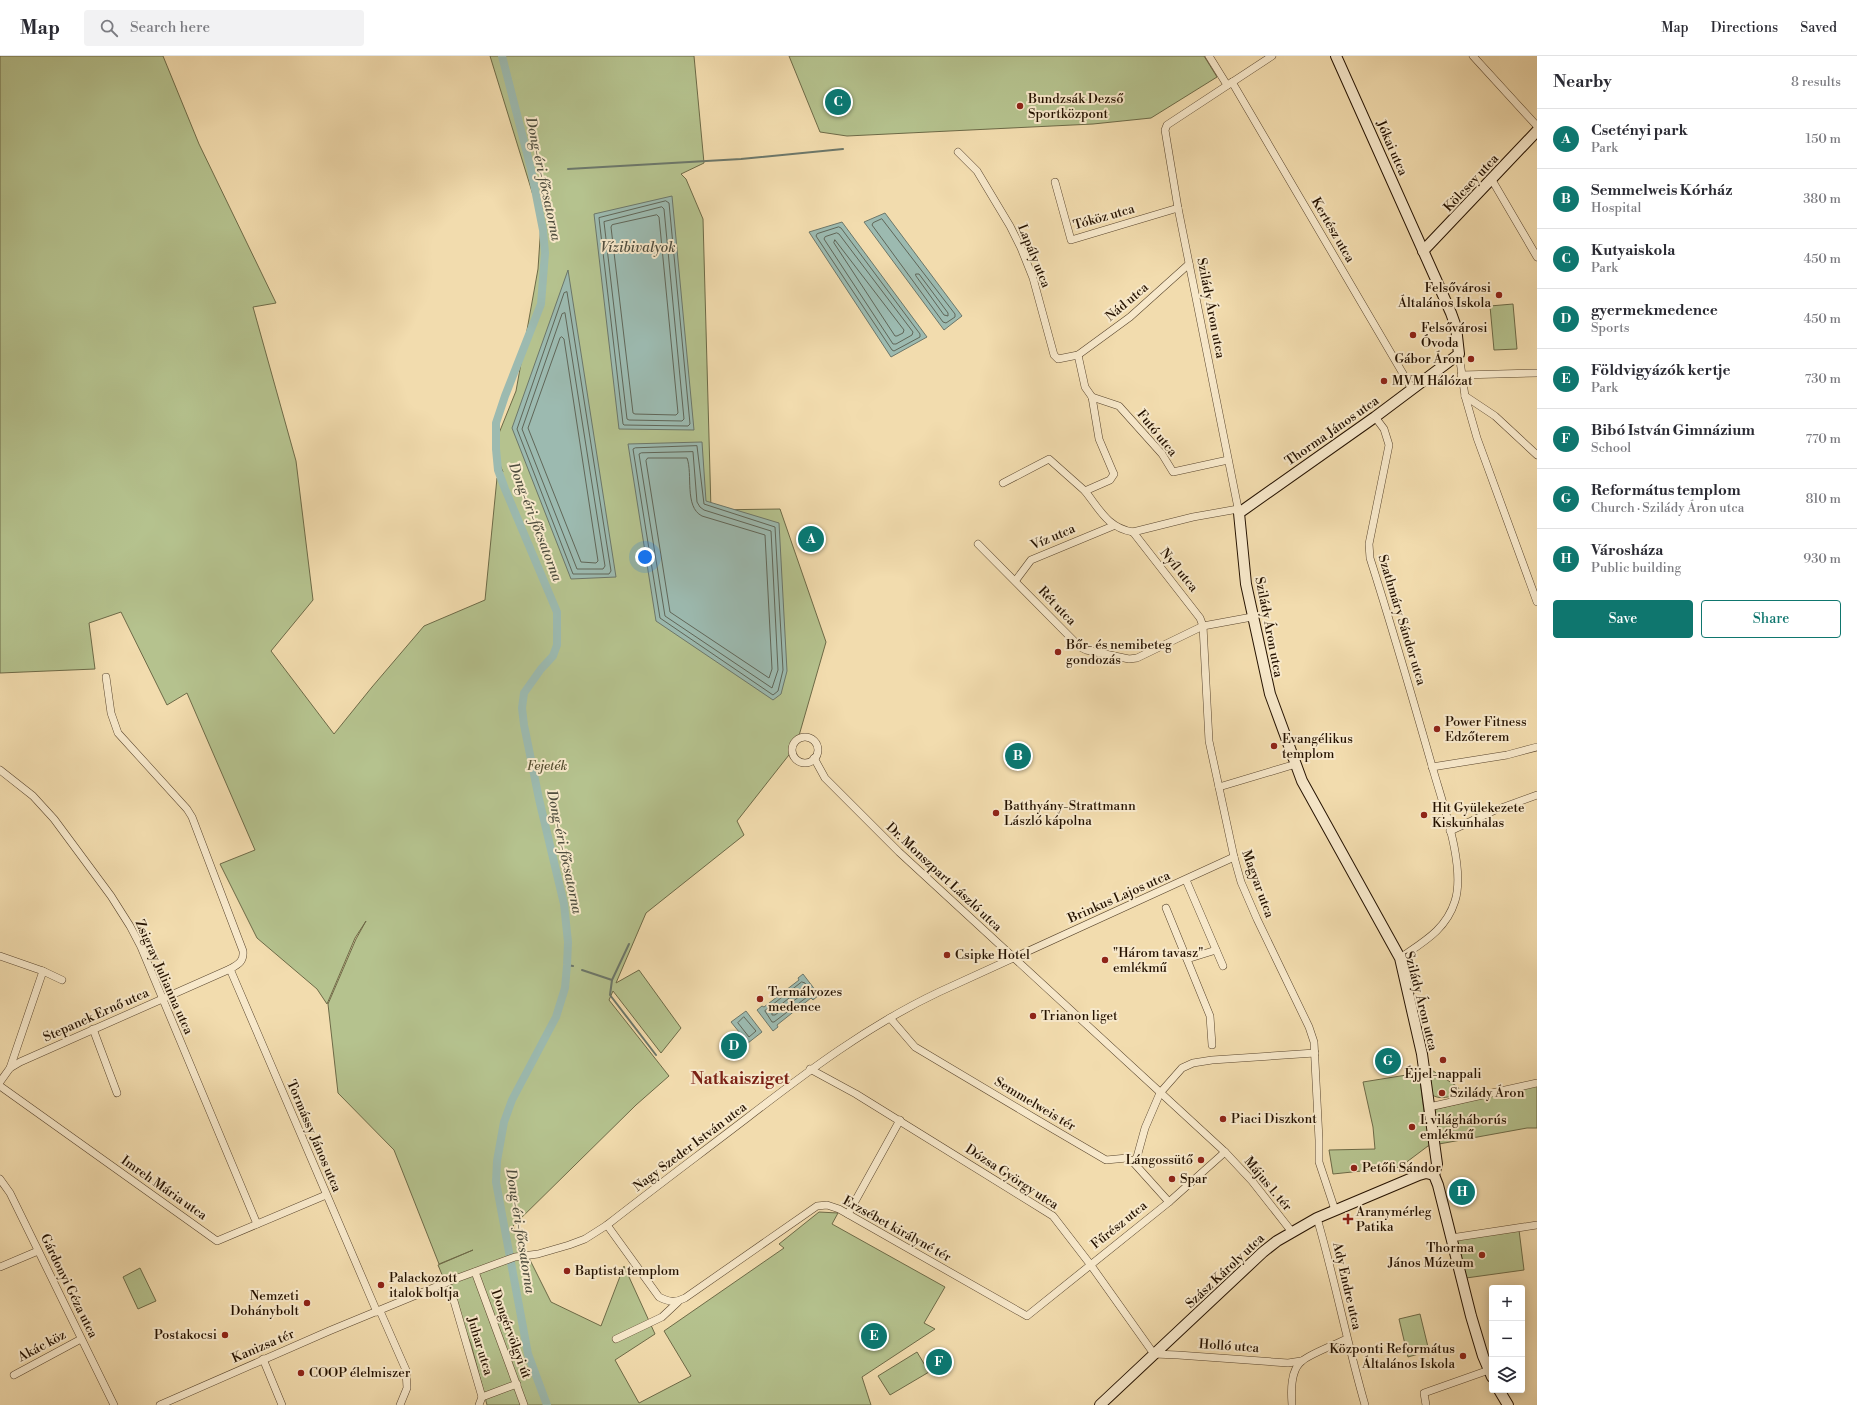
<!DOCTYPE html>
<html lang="en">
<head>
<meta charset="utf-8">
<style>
	:root { --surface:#fff; --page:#f2f2f3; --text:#2b2b33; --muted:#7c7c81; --line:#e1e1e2; --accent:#0f766e }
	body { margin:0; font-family:"Libre Bodoni",serif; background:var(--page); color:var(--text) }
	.controls { position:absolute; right:12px; bottom:12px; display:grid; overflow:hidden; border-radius:4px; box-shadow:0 2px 10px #0003 }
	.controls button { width:36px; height:36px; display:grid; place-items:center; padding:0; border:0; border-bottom:1px solid var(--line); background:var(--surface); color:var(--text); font:20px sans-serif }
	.you { position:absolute; left:645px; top:501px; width:14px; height:14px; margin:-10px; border:3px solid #fff; border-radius:50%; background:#1a73e8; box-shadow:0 0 0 6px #1a73e833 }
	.badge { display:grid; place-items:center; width:26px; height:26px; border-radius:50%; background:var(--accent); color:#fff; font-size:13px; font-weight:700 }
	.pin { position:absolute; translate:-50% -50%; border:2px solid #fff; box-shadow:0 1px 4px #0006 }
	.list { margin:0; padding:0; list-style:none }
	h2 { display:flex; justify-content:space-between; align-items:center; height:52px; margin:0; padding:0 16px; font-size:17px }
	h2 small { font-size:13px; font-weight:400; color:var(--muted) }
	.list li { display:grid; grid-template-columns:26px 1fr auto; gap:12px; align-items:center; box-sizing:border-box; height:60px; padding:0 16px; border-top:1px solid var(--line) }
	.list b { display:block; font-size:15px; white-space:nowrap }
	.list p { margin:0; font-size:13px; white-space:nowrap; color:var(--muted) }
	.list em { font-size:13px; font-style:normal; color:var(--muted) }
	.actions { display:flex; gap:8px; padding:12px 16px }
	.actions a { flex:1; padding:9px 0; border:1px solid var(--accent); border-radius:4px; text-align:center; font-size:14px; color:var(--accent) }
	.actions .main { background:var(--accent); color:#fff }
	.icon { flex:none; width:22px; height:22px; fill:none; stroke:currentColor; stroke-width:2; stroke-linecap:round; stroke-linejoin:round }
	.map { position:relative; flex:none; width:1537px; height:1349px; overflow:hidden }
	header { display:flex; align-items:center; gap:24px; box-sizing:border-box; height:56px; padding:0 20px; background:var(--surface); border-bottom:1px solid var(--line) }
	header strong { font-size:19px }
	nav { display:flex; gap:22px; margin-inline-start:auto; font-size:14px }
	.search { width:280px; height:36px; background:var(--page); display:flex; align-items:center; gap:10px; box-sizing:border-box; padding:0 14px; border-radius:4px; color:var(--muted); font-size:15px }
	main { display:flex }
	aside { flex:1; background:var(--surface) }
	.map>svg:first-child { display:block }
	.green { fill:#b5c28e; stroke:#6d6a47 }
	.water { fill:#9cbab0; stroke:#6c776a }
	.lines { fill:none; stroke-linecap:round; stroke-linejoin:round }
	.shore { stroke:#606658; stroke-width:1 }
	.stream { stroke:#6c776a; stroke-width:2 }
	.canal { stroke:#9cbab0; stroke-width:8 }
	.street-casing { stroke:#58442c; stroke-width:8 }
	.secondary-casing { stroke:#251200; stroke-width:12 }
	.street { stroke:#f7e8ca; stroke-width:7 }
	.secondary { stroke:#f7e8ca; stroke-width:10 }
	.poi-dot { fill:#8f2418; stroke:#f7e8ca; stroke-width:1.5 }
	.labels { text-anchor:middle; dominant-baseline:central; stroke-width:4; stroke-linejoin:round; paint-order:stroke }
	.poi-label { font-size:13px; fill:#251200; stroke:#f7e8ca; text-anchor:start }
	.street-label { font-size:13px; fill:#251200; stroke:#f7e8ca }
	.park-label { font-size:13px; font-style:italic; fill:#575032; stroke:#f7e8ca }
	.water-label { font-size:14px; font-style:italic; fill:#4f4d3e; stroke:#f7e8ca }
	.district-label { font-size:17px; font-weight:bold; fill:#7a1f14; stroke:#f7e8ca }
</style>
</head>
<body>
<header>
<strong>Map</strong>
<div class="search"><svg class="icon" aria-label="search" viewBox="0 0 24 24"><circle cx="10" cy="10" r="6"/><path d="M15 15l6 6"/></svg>Search here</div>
<nav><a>Map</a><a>Directions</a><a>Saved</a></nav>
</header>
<main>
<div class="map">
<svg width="1537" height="1349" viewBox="0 0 1537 1349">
	<rect width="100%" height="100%" fill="#f2dcae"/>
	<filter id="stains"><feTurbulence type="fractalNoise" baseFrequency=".005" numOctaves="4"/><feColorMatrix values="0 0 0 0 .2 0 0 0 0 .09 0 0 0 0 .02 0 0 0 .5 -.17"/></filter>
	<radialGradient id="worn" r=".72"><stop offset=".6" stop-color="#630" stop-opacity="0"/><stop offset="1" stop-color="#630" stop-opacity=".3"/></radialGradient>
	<g class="green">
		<path d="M0 0H163L199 88 276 247 253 251 296 405 313 544 271 595 334 678 372 631 424 570 485 544 497 422 503 416 493 392 516 335 538 213 543 138 533 139 490 0H694L704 107 681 118 686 123 703 163 711 454 780 453 826 586 796 690 737 765 744 779 646 857 616 927 639 914 681 972 661 997 613 935 609 944 669 1020 636 1049 513 1170 551 1246 601 1270 624 1210 655 1278 615 1304 639 1347 691 1320 664 1275 784 1192 779 1188 819 1156 838 1157 832 1168 945 1231 924 1267 935 1273 862 1321 871 1349H487L471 1288 438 1209 473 1194 439 1208 394 1094 338 1037 328 948 356 883 366 865 355 882 327 948 317 933 257 882 220 808 255 794 187 637 167 649 121 556 89 567 95 613 0 617Z"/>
		<path d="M789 0H1204L1217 21 1151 62 1093 68 847 80 820 76Z"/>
		<path d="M1513 248 1517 293 1494 294 1490 250Z"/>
		<path d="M1427 1011 1458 1031 1461 1038C1451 1040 1439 1045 1431 1038Z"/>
		<path d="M1419 1017 1424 1056 1537 1029V1072H1527L1428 1090 1400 1111 1333 1118 1329 1094 1375 1093 1373 1071 1363 1026Z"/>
		<path d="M1519 1174 1524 1214 1466 1222 1457 1183Z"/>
		<path d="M140 1212 156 1245 138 1253 123 1221Z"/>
		<path d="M1420 1258 1429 1295 1408 1301 1399 1263Z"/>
		<path d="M917 1296 929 1316 890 1339 878 1320Z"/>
	</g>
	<g class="water">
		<path d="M672 140 694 374 619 373 594 158Z"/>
		<path d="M885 157 962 260 944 274 864 166Z"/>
		<path d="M842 166 927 281 891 301 809 176Z"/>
		<path d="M568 214 616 521 571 523 512 372Z"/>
		<path d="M702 386 706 445 779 467 787 615 781 638 773 644 656 565 628 388Z"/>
		<path d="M803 918 819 939 813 944 811 942 777 969 778 971 773 975 757 954 762 950 764 951 799 924 798 922Z"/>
		<path d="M746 955 762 976 748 987 731 966Z"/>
	</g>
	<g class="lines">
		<g class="shore">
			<path d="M666 145 669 147 690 368 688 370 624 369 623 368 599 162Z"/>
			<path d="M662 151 664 153 684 363 682 365 629 364 627 363 604 166Z"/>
			<path d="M657 159 659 161 678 357 676 359 635 358 633 357 611 171 612 169Z"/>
			<path d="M882 163 955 258V261L946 267 943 266 872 169 873 167Z"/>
			<path d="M839 171 841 172 920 278V281L894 295 892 294 816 180 817 178Z"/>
			<path d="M837 177 839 178 913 276 912 279 896 288H893L824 183 825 181Z"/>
			<path d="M835 184 904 274 903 277 897 280H895L834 187Z"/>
			<path d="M916 218H919L948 257V260L944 259 916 220Z"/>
			<path d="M567 236 611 515 609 518H573L517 373 564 237Z"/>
			<path d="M565 257 605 510 603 513H577L522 373 562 258Z"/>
			<path d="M562 281 564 283 598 505 596 507 581 506 528 372 560 282Z"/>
			<path d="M697 390 704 448 775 471 783 614 778 635 773 639 660 562 633 393 635 392Z"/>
			<path d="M693 396 697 446 700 451 704 454 771 475 778 614 772 632 665 560 639 398 641 397Z"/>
			<path d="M648 402H687C693 418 684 451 702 460L765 479 772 613 769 622 670 556 646 405Z"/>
			<path d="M802 926 805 927 811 938 774 966H772L765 955Z"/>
			<path d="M801 933 804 934V937L775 959H772V956Z"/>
			<path d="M744 961 756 975 749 981 738 967Z"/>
		</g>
		<g class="stream">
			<path d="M568 113 741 103 843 93"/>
			<path d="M567 909 573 910"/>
			<path d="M582 914 612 924 610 939 656 999"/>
			<path d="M612 924 629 888"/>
		</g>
		<path class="canal" d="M502 0 531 113 543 174 545 197 541 248 505 340 496 367V393L498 414 505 433 557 556V589L553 600 541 613 524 637 522 652 524 669 539 743 564 848 568 886 567 909 565 932 556 961 512 1044 504 1066 497 1105 496 1126 528 1298 547 1349"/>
		<defs>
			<g id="street">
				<path d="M1209 0 1227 29"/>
				<path d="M1473 0 1537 70"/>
				<path d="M1232 26 1412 333"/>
				<path d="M958 96 977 115 1010 170 1021 192 1033 222 1054 299 1058 303 1078 299 1130 261 1189 208"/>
				<path d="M1492 124 1537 201"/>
				<path d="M1055 126 1071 184 1178 152"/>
				<path d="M1459 298 1465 340 1477 382 1537 546"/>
				<path d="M1461 319 1537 317"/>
				<path d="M1465 340 1495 360 1537 399"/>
				<path d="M1092 341 1119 350 1162 398 1173 416 1228 404"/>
				<path d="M1375 361 1384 373 1389 389 1369 488 1370 502C1392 571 1412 640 1432 710 1442 746 1466 810 1455 845 1446 874 1423 886 1400 902"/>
				<path d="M1003 427 1049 403 1085 435 1110 424 1114 418 1113 416 1099 383 1092 341 1085 331 1078 299"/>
				<path d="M1085 435C1100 454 1108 472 1133 476L1193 461 1238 453"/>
				<path d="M1239 457 1178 152 1165 74 1167 69 1272 0"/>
				<path d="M1133 476 1200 562 1203 570 1209 685 1234 801 1241 826 1257 863 1309 971 1314 986 1319 1084V1106L1335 1154"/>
				<path d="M978 488 1080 591 1086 594 1129 603 1137 602 1203 570 1252 561"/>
				<path d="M1016 524 1031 504 1113 470"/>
				<circle cx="805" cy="694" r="13"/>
				<path d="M814 702 825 722 899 796 1225 1096 1252 1125 1292 1176"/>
				<path d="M1432 711 1507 699 1537 691"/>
				<path d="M0 714 33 740 54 763 111 840 130 870 141 891 257 1168"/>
				<path d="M1219 731 1296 708"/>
				<path d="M1450 775 1493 755 1537 739"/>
				<path d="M1186 824 1223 910"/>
				<path d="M1166 852 1210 960 1212 989"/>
				<path d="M0 900 43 915 10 1012"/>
				<path d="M1187 903 1216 894"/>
				<path d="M230 913 377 1256"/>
				<path d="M43 915 62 924"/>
				<path d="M890 962 915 991 1036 1063 1106 1104 1127 1102 1133 1106 1169 1146"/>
				<path d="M93 973 117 1037"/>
				<path d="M810 1013 856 1038 1053 1160 1090 1208 1154 1298 1178 1299 1288 1307 1301 1305"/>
				<path d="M0 1026 10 1012 20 1006 230 913C239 908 244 905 243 895L192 761 187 753 118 677 111 657 106 621"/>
				<path d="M0 1030 217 1185 326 1139"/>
				<path d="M1429 1051 1537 1027"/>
				<path d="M1133 1106 1137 1101 1145 1072 1160 1037 1182 1012 1193 1007 1212 1004 1315 997"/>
				<path d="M0 1123 10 1137 114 1349"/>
				<path d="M848 1158 900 1064"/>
				<path d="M1317 1162C1335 1224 1347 1287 1365 1349"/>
				<path d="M607 1169 659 1241C669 1246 675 1247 685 1242L817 1150 827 1149 839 1153 1027 1260 1169 1146 1225 1096"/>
				<path d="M1451 1182 1537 1169"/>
				<path d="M0 1211 38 1195"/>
				<path d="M475 1216 524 1349"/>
				<path d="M454 1245 482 1341"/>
				<path d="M380 1255 406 1314 407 1332 400 1349"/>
				<path d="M616 1283 662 1261 678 1246"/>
				<path d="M263 1303 282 1349"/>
				<path d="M14 1319 81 1283"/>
				<path d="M160 1349 329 1275 455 1223 515 1201 538 1198 569 1189 585 1183 607 1169C653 1133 700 1098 747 1062 808 1015 869 969 939 936L1234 801"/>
				<path d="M479 1349 482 1341 517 1328"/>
				<path d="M1292 1349C1291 1336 1290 1314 1302 1305 1310 1298 1336 1288 1347 1283"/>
				<path d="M1426 1349 1424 1337 1489 1314"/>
			</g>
			<g id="secondary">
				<path d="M1336 0 1451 257 1456 271 1459 298 1375 361 1239 457 1246 528 1270 638 1302 725 1400 902 1422 998 1437 1108 1434 1119"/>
				<path d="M1423 195 1537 75"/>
				<path d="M1434 1119 1438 1129 1471 1260 1483 1300 1492 1321"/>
				<path d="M1499 1334 1508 1349"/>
				<path d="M1100 1349 1263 1196 1277 1185 1317 1162 1419 1119 1426 1117 1434 1119"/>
			</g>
		</defs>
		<use href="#street" class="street-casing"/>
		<use href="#secondary" class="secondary-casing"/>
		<use href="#street" class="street"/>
		<use href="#secondary" class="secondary"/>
	</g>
	<g class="poi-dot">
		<circle cx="1020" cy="50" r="4"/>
		<circle cx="1499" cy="239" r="4"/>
		<circle cx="1413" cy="279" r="4"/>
		<circle cx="1471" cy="303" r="4"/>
		<circle cx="1384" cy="325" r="4"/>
		<circle cx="1058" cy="596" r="4"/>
		<circle cx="1437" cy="673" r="4"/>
		<circle cx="1274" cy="690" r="4"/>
		<circle cx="996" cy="757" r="4"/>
		<circle cx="1424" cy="759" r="4"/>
		<circle cx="947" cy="899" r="4"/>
		<circle cx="1105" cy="904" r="4"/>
		<circle cx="760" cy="943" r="4"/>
		<circle cx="1033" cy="960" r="4"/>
		<circle cx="1443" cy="1004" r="4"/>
		<circle cx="1442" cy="1037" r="4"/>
		<circle cx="1223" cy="1063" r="4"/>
		<circle cx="1412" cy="1071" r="4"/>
		<circle cx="1201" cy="1104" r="4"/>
		<circle cx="1354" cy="1112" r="4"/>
		<circle cx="1172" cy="1123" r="4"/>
		<path d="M1346 1157h4v4h4v4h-4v4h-4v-4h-4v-4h4z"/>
		<circle cx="1482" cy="1199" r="4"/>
		<circle cx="567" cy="1215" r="4"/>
		<circle cx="381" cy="1229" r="4"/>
		<circle cx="307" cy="1247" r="4"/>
		<circle cx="225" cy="1279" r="4"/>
		<circle cx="1463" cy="1300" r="4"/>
		<circle cx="301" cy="1317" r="4"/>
	</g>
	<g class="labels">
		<g class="poi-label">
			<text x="1028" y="43">Bundzsák Dezső<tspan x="1028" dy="15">Sportközpont</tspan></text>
			<text x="1491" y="232" text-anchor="end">Felsővárosi<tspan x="1491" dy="15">Általános Iskola</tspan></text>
			<text x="1421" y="272">Felsővárosi<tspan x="1421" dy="15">Óvoda</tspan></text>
			<text x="1463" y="303" text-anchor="end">Gábor Áron</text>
			<text x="1392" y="325">MVM Hálózat</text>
			<text x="1066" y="589">Bőr- és nemibeteg<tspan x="1066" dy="15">gondozás</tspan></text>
			<text x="1445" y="666">Power Fitness<tspan x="1445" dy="15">Edzőterem</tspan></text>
			<text x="1282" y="683">Evangélikus<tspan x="1282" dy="15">templom</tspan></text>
			<text x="1004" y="750">Batthyány-Strattmann<tspan x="1004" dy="15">László kápolna</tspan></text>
			<text x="1432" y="752">Hit Gyülekezete<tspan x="1432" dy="15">Kiskunhalas</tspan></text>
			<text x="1113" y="897">"Három tavasz"<tspan x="1113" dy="15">emlékmű</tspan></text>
			<text x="955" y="899">Csipke Hotel</text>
			<text x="768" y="936">Termálvozes<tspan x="768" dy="15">medence</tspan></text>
			<text x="1041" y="960">Trianon liget</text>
			<text x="1443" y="1018" text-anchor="middle">Éjjel-nappali</text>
			<text x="1450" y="1037">Szilády Áron</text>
			<text x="1231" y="1063">Piaci Diszkont</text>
			<text x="1420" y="1064">I. világháborús<tspan x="1420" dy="15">emlékmű</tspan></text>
			<text x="1193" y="1104" text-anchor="end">Lángossütő</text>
			<text x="1362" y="1112">Petőfi Sándor</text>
			<text x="1180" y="1123">Spar</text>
			<text x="1356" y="1156">Aranymérleg<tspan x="1356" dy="15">Patika</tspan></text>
			<text x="1474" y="1192" text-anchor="end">Thorma<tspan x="1474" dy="15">János Múzeum</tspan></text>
			<text x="575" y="1215">Baptista templom</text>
			<text x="389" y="1222">Palackozott<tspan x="389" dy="15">italok boltja</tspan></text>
			<text x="299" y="1240" text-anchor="end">Nemzeti<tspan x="299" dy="15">Dohánybolt</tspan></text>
			<text x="217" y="1279" text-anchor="end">Postakocsi</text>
			<text x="1455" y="1293" text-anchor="end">Központi Református<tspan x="1455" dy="15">Általános Iskola</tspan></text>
			<text x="309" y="1317">COOP élelmiszer</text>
		</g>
		<g class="street-label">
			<text transform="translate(1392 92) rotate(66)">Jókai utca</text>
			<text transform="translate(1471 127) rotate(-47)">Kölcsey utca</text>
			<text transform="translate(1104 161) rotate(-16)">Tóköz utca</text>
			<text transform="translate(1333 174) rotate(60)">Kertész utca</text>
			<text transform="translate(1034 200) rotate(68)">Lapály utca</text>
			<text transform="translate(1127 246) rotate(-40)">Nád utca</text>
			<text transform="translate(1211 252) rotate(79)">Szilády Áron utca</text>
			<text transform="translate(1332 375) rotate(-35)">Thorma János utca</text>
			<text transform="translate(1157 377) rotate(51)">Futó utca</text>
			<text transform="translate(1053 481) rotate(-23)">Víz utca</text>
			<text transform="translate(1179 514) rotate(51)">Nyíl utca</text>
			<text transform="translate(1057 550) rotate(46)">Rét utca</text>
			<text transform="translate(1402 564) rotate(73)">Szathmáry Sándor utca</text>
			<text transform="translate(1269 571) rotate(79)">Szilády Áron utca</text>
			<text transform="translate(944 821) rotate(43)">Dr. Monszpart László utca</text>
			<text transform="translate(1258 828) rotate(70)">Magyar utca</text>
			<text transform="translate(1119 841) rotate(-24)">Brinkus Lajos utca</text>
			<text transform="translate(164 921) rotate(66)">Zsigray Julianna utca</text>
			<text transform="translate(1421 945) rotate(76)">Szilády Áron utca</text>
			<text transform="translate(96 959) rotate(-24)">Stepanek Ernő utca</text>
			<text transform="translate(1035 1048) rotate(31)">Semmelweis tér</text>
			<text transform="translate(314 1080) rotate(67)">Tormássy János utca</text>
			<text transform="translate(690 1091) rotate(-37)">Nagy Szeder István utca</text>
			<text transform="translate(1012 1121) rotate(33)">Dózsa György utca</text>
			<text transform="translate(1268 1128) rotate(50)">Május 1. tér</text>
			<text transform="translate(164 1132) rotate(35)">Imreh Mária utca</text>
			<text transform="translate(1119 1169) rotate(-39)">Fűrész utca</text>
			<text transform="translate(897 1173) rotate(29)">Erzsébet királyné tér</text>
			<text transform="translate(1225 1215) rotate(-43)">Szász Károly utca</text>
			<text transform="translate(69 1230) rotate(64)">Gárdonyi Géza utca</text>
			<text transform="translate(1347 1230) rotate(77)">Ady Endre utca</text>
			<text transform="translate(511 1278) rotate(70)">Dongérvölgyi út</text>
			<text transform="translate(42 1290) rotate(-28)">Akác köz</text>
			<text transform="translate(263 1290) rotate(-23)">Kanizsa tér</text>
			<text transform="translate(480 1290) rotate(73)">Juhar utca</text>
			<text transform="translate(1229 1290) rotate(4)">Holló utca</text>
		</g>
		<g class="park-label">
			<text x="547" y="710">Fejeték</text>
		</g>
		<g class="water-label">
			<text transform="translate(543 123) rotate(78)">Dong-éri-főcsatorna</text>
			<text x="638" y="192">Vízibivalyok</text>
			<text transform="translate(535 466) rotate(69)">Dong-éri-főcsatorna</text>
			<text transform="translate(564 796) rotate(78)">Dong-éri-főcsatorna</text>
			<text transform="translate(520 1175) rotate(81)">Dong-éri-főcsatorna</text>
		</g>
		<g class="district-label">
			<text x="740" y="1023">Natkaisziget</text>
		</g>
	</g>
	<rect width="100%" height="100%" filter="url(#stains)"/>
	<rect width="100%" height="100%" fill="url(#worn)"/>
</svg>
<div class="controls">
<button>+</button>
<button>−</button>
<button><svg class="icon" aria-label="layers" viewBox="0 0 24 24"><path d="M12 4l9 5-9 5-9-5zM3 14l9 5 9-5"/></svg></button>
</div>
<div class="you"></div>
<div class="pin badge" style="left:811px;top:483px">A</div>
<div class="pin badge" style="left:1018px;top:700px">B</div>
<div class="pin badge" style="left:838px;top:46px">C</div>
<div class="pin badge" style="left:734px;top:990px">D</div>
<div class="pin badge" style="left:874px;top:1280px">E</div>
<div class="pin badge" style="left:939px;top:1306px">F</div>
<div class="pin badge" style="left:1388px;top:1005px">G</div>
<div class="pin badge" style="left:1462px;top:1136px">H</div>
</div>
<aside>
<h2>Nearby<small>8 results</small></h2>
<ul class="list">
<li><span class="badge">A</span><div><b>Csetényi park</b><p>Park</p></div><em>150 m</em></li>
<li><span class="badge">B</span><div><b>Semmelweis Kórház</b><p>Hospital</p></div><em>380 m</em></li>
<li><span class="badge">C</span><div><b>Kutyaiskola</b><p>Park</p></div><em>450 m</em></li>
<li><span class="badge">D</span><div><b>gyermekmedence</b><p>Sports</p></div><em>450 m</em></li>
<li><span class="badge">E</span><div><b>Földvigyázók kertje</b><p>Park</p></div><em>730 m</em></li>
<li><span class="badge">F</span><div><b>Bibó István Gimnázium</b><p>School</p></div><em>770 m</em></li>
<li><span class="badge">G</span><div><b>Református templom</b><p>Church · Szilády Áron utca</p></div><em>810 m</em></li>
<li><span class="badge">H</span><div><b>Városháza</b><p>Public building</p></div><em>930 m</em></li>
</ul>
<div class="actions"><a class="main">Save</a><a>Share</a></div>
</aside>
</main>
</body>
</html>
